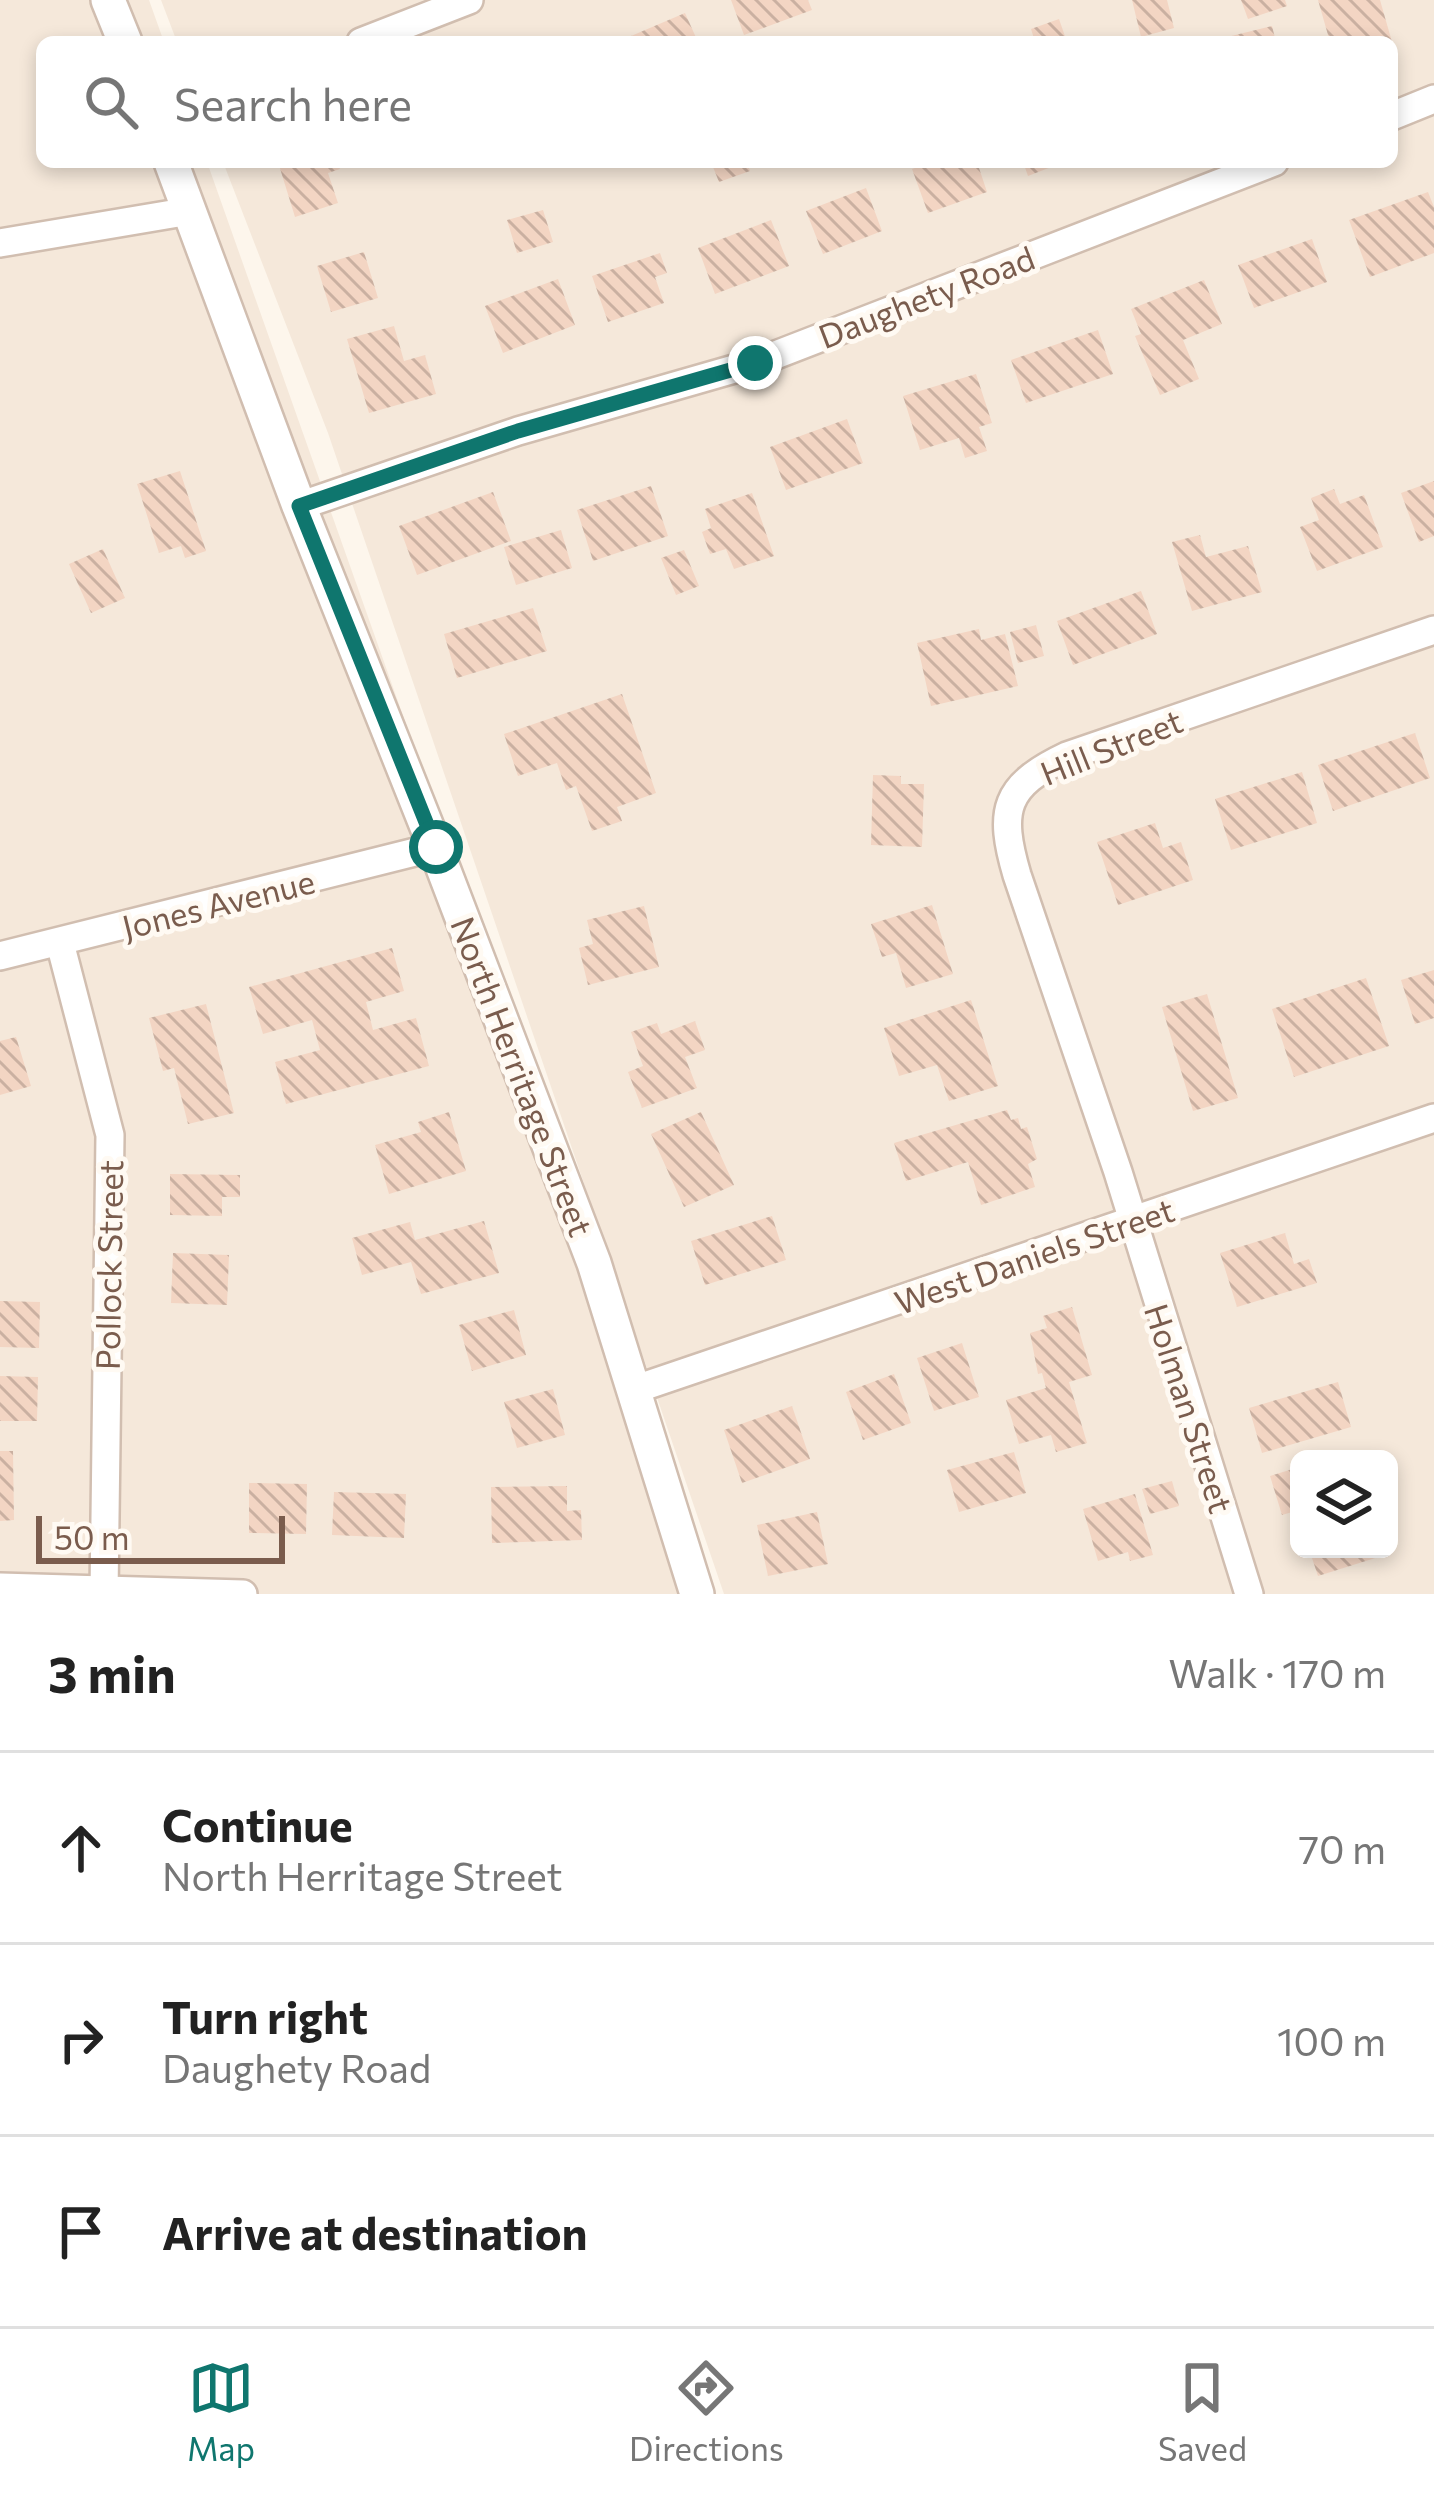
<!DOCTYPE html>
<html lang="en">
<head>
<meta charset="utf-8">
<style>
	:root { --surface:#fff; --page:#f6f6f6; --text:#222; --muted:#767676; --line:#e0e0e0; --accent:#0f766e }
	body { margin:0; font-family:Commissioner,sans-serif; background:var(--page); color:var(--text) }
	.controls { position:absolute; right:36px; bottom:36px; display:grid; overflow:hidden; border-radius:18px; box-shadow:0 6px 18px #0003 }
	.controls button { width:108px; height:108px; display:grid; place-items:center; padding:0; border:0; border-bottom:3px solid var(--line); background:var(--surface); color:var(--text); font:60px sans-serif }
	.scale { position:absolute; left:36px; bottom:30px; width:249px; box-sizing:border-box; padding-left:12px; border:6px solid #7a5c4d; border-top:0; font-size:33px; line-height:42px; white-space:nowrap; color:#7a5c4d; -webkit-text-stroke:9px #fffaf3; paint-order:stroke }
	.stop { position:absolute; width:36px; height:36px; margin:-27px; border:9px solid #0f766e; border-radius:50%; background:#fff }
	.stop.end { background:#0f766e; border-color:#fff; box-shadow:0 3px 12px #0008 }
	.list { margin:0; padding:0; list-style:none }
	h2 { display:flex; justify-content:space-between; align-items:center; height:156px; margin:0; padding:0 48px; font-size:51px }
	h2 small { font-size:39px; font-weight:400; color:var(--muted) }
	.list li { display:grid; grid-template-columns:78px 1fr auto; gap:36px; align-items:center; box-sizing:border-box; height:192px; padding:0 48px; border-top:3px solid var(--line) }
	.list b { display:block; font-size:45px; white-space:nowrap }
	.list p { margin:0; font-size:39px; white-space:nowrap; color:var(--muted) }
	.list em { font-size:39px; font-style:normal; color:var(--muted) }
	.icon { flex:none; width:66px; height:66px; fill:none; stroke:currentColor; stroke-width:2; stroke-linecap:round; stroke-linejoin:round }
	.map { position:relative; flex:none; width:1434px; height:1594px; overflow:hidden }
	.search { position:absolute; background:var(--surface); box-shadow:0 6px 18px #0003; left:36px; right:36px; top:36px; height:132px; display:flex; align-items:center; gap:30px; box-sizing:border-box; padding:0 42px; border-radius:18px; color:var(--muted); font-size:45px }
	.sheet { height:732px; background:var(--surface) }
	nav { display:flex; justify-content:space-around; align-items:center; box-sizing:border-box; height:168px; border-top:3px solid var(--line); background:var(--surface); font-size:33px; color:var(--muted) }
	nav a { display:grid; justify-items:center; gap:6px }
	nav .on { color:var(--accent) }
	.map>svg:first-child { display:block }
	.residential { fill:#f5e8da; fill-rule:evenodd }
	.building { fill:url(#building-back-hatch) }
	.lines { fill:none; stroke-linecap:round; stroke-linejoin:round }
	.minor-casing { stroke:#d1beb0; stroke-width:32 }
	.tertiary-casing { stroke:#d1beb0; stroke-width:38 }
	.minor { stroke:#fff; stroke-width:27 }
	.tertiary { stroke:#fff; stroke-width:33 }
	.route { stroke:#0f766e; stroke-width:15 }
	.labels { text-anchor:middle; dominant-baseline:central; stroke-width:10; stroke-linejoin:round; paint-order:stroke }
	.street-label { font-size:33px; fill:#7a5c4d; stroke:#fffaf3 }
</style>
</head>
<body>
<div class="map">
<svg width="1434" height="1594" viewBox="0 0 1434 1594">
	<defs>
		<pattern id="building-back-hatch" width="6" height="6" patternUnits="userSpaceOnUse" patternTransform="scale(3)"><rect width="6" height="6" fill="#f3d5c3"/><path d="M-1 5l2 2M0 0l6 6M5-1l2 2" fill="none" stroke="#cab0a1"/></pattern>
	</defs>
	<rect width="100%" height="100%" fill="#fdf6ec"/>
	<g class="residential">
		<path d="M0 0H149L164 42H42V162H207L714 1594H0Z"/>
		<path d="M161 0H1434V1594H724L328 433 223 162H1392V42H177ZM1299 1459H1389V1549H1299Z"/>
	</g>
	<g class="building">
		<path d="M731 0H808L812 10 744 35Z"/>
		<path d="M1132 0H1167L1174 28 1141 37Z"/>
		<path d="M1241 0H1285L1287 6 1248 19Z"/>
		<path d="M1318 0H1380L1392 42H1330Z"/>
		<path d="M685 13 698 42H617Z"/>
		<path d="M1059 19 1067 42H1035L1031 29Z"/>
		<path d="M1272 26 1276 42H1216L1215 40Z"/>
		<path d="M278 162H337L340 169 328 173 338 203 295 217Z"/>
		<path d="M711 162H747L750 171 719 182Z"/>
		<path d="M932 162H977L987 192 928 213 912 169Z"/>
		<path d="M1023 162H1064L1028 176Z"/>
		<path d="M866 188 882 231 823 254 806 211Z"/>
		<path d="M1428 192 1434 207V253L1370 277 1349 220Z"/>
		<path d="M543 210 553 242 517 253 507 220Z"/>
		<path d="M771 220 789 266 715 294 698 248Z"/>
		<path d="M1312 239 1327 282 1254 308 1238 265Z"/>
		<path d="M364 252 378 298 331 312 317 266Z"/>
		<path d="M660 253 667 273 655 277 664 303 608 322 592 276Z"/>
		<path d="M558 279 575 325 503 353 485 306Z"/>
		<path d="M1204 280 1222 324 1183 340 1199 379 1160 395 1135 336 1141 334 1131 309Z"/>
		<path d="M394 326 404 361 425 355 436 394 369 413 347 339Z"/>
		<path d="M1098 330 1113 374 1026 403 1011 360Z"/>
		<path d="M976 374 992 423 979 427 987 451 965 458 959 438 920 450 903 396Z"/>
		<path d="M847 419 863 463 786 490 770 447Z"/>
		<path d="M180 471 206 551 185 558 181 546 159 553 137 484Z"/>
		<path d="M1434 481V536L1419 542 1401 493Z"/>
		<path d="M651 486 668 536 593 561 577 510Z"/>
		<path d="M1334 489 1340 504 1364 495 1383 547 1317 571 1300 527 1319 520 1311 498Z"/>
		<path d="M493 492 511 541 417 575 399 526Z"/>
		<path d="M752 493 774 556 734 569 726 549 710 554 702 532 711 528 705 509Z"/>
		<path d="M561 530 572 568 516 585 504 547Z"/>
		<path d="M1200 535 1206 557 1248 546 1262 592 1192 611 1172 542Z"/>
		<path d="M103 549 125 598 91 613 69 564Z"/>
		<path d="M684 550 699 586 676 595 661 558Z"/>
		<path d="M1141 591 1157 634 1073 665 1057 621Z"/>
		<path d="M533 608 547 651 457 678 444 634Z"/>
		<path d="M1036 625 1044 656 1018 663 1010 632Z"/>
		<path d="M979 629 981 640 1005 634 1018 686 931 706 917 643Z"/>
		<path d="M622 694 656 793 617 807 622 821 592 831 576 786 566 790 557 763 518 776 504 734Z"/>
		<path d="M1415 733 1430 778 1333 811 1318 765Z"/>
		<path d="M1302 772 1317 823 1231 850 1215 799Z"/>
		<path d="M873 775 901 776V784H924L922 847 871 845Z"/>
		<path d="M1155 823 1163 848 1181 842 1193 880 1118 905 1097 842Z"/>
		<path d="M932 905 953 974 906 988 896 953 882 957 871 924Z"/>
		<path d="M644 906 659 967 588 985 579 948 593 944 587 920Z"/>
		<path d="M392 948 404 991 366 1002 373 1030 416 1018 429 1066 286 1104 275 1062 320 1050 312 1020 263 1034 249 987Z"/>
		<path d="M1434 970V1018L1415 1024 1401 980Z"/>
		<path d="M1366 978 1389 1046 1294 1077 1272 1009Z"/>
		<path d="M1207 994 1238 1098 1193 1111 1162 1007Z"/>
		<path d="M971 1000 998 1086 949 1101 937 1065 899 1076 884 1028Z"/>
		<path d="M206 1004 234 1113 188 1124 174 1068 163 1071 149 1018Z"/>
		<path d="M695 1021 705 1050 685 1057 697 1088 642 1108 628 1072 643 1066 631 1032 657 1023 661 1034Z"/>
		<path d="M16 1037 31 1086 0 1095V1041Z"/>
		<path d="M1007 1110 1011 1120 1018 1118 1021 1129 1027 1127 1037 1159 1028 1164 1035 1187 981 1205 968 1162 906 1181 894 1143Z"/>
		<path d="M449 1112 466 1171 389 1194 375 1145 421 1132 418 1122Z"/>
		<path d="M701 1112 734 1185 684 1207 651 1134Z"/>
		<path d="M170 1174 240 1175V1197H222V1216L170 1215Z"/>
		<path d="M772 1216 786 1260 705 1285 691 1241Z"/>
		<path d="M484 1221 499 1273 421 1294 411 1262 362 1275 352 1238 410 1222 415 1240Z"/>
		<path d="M1285 1233 1294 1264 1309 1259 1317 1283 1237 1307 1220 1253Z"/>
		<path d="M173 1253 229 1255 227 1305 171 1303Z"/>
		<path d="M0 1301 40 1302 39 1348 0 1347Z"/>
		<path d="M1072 1307 1092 1375 1069 1382 1087 1443 1056 1452 1051 1435 1019 1444 1006 1400 1046 1388 1042 1373 1038 1374 1030 1333 1047 1328 1043 1316Z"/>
		<path d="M514 1310 526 1355 472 1371 459 1325Z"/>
		<path d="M962 1343 979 1397 934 1411 917 1358Z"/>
		<path d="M894 1374 911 1423 863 1440 846 1392Z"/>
		<path d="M0 1376 38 1377 37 1421H0Z"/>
		<path d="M1338 1382 1351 1427 1262 1453 1249 1408Z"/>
		<path d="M553 1389 565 1435 517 1448 504 1402Z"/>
		<path d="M792 1406 810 1459 742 1483 724 1430Z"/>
		<path d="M0 1451H13L14 1520 0 1521Z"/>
		<path d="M1014 1452 1026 1493 959 1512 947 1470Z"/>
		<path d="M1299 1467V1510L1282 1515 1270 1476Z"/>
		<path d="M1172 1481 1179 1506 1150 1514 1142 1489Z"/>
		<path d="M249 1483 307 1484 306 1534 249 1533Z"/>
		<path d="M567 1486V1511L581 1510 582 1540 492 1543 491 1487Z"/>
		<path d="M334 1492 406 1494 404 1538 332 1535Z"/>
		<path d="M1135 1494 1153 1555 1130 1561 1128 1552 1098 1561 1083 1509Z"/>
		<path d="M817 1512 828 1564 768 1576 757 1525Z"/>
		<path d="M1309 1549H1387L1388 1554 1318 1576Z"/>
	</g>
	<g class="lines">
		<defs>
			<g id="minor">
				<path d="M361 42 469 0"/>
				<path d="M1392 116 1434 99"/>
				<path d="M0 243 190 211"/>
				<path d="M299 506 518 431 755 363 1274 162"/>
				<path d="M60 943 110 1135 104 1594"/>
				<path d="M0 956 435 847"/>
				<path d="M633 1390 1434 1118"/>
				<path d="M0 1587 243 1594"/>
				<path d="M1249 1594 1118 1172 1017 875C998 810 1004 786 1067 756L1434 630"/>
			</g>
			<g id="tertiary">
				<path d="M108 0 125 42"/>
				<path d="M171 162 299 506 435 847 594 1263 697 1594"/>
			</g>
		</defs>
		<use href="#minor" class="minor-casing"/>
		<use href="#tertiary" class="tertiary-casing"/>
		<use href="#minor" class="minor"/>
		<use href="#tertiary" class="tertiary"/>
	</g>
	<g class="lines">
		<path class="route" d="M436 847 299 506 518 431 755 363"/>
	</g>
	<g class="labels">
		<g class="street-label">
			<text transform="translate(926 296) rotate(-21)">Daughety Road</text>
			<text transform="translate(1111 746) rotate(-22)">Hill Street</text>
			<text transform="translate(218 903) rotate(-14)">Jones Avenue</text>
			<text transform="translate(523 1076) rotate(69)">North Herritage Street</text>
			<text transform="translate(1034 1255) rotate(-19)">West Daniels Street</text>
			<text transform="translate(108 1265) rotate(-89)">Pollock Street</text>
			<text transform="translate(1190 1408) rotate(72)">Holman Street</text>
		</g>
	</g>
</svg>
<div class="controls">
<button><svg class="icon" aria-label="layers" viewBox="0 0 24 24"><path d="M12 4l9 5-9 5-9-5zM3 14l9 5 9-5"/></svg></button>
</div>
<div class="scale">50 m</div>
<div class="stop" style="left:436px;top:847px"></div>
<div class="stop end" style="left:755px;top:363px"></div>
<div class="search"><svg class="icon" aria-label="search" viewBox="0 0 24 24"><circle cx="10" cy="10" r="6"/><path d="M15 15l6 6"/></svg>Search here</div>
</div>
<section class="sheet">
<h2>3 min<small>Walk · 170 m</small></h2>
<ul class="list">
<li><svg class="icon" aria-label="ahead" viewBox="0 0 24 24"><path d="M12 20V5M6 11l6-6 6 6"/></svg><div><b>Continue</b><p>North Herritage Street</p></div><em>70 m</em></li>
<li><svg class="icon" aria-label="right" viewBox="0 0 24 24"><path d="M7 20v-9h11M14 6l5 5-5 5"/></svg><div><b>Turn right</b><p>Daughety Road</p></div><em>100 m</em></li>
<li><svg class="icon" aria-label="arrive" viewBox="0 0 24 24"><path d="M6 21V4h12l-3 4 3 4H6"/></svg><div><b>Arrive at destination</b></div></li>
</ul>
</section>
<nav>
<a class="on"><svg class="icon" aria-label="map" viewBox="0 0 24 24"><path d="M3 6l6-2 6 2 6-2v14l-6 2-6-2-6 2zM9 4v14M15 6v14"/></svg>Map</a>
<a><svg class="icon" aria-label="directions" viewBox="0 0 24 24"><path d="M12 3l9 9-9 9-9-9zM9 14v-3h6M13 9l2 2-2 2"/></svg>Directions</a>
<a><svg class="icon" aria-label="saved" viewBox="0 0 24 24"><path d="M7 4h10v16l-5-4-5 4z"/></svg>Saved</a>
</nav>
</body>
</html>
